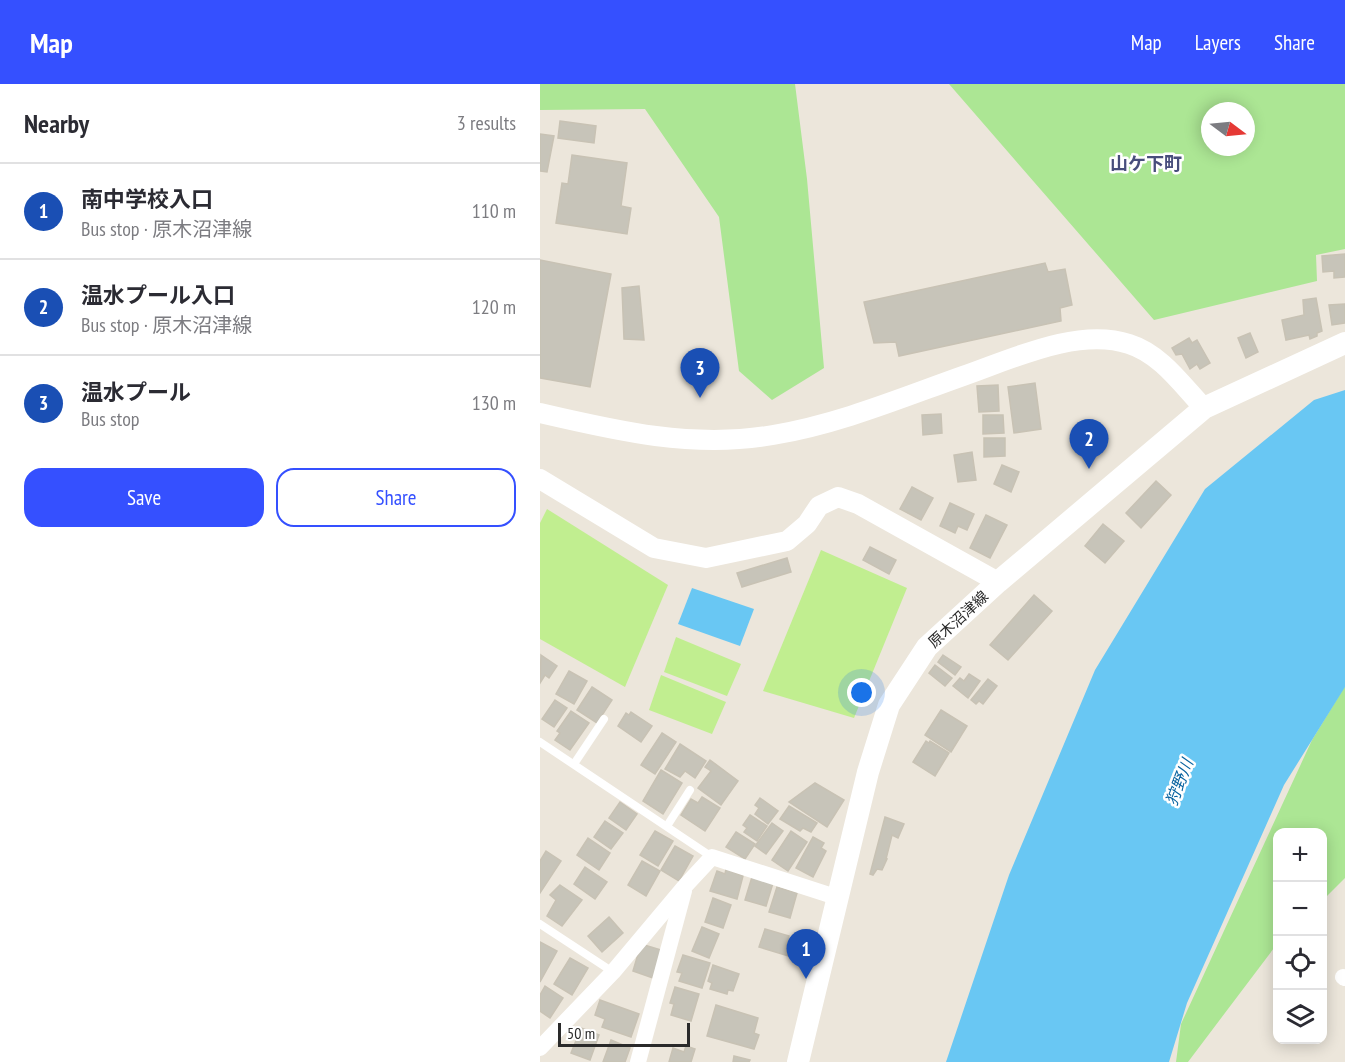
<!DOCTYPE html>
<html lang="en">
<head>
<meta charset="utf-8">
<style>
	:root { --surface:#fff; --page:#f2f2f3; --text:#2b2b33; --muted:#7c7c81; --line:#e1e1e2; --accent:#3550ff }
	body { margin:0; font-family:"PT Sans Narrow","Noto Sans JP",sans-serif; background:var(--page); color:var(--text) }
	.controls { position:absolute; right:18px; bottom:18px; display:grid; overflow:hidden; border-radius:12px; box-shadow:0 3px 15px #0003 }
	.controls button { width:54px; height:54px; display:grid; place-items:center; padding:0; border:0; border-bottom:2px solid var(--line); background:var(--surface); color:var(--text); font:30px sans-serif }
	.compass { position:absolute; left:661px; top:18px; width:54px; height:54px; border-radius:50%; background:var(--surface); box-shadow:0 3px 15px #0003; rotate:106deg }
	.scale { position:absolute; left:18px; bottom:15px; width:132px; box-sizing:border-box; padding-left:6px; border:3px solid #2a2a2a; border-top:0; font-size:16px; line-height:21px; white-space:nowrap; color:#2a2a2a; -webkit-text-stroke:4px #fff; paint-order:stroke }
	.you { position:absolute; left:322px; top:609px; width:21px; height:21px; margin:-15px; border:4px solid #fff; border-radius:50%; background:#1a73e8; box-shadow:0 0 0 9px #1a73e833 }
	.badge { display:grid; place-items:center; width:39px; height:39px; border-radius:50%; background:var(--accent); color:#fff; font-size:20px; font-weight:700 }
	.pin { position:absolute; translate:-50% -50px; filter:drop-shadow(0 2px 3px #0008) }
	.pin::after { content:''; position:absolute; top:32px; width:21px; height:18px; background:inherit; clip-path:polygon(0 0,100% 0,50% 100%) }
	.list { margin:0; padding:0; list-style:none }
	h2 { display:flex; justify-content:space-between; align-items:center; height:78px; margin:0; padding:0 24px; font-size:26px }
	h2 small { font-size:20px; font-weight:400; color:var(--muted) }
	.list li { display:grid; grid-template-columns:39px 1fr auto; gap:18px; align-items:center; box-sizing:border-box; height:96px; padding:0 24px; border-top:2px solid var(--line) }
	.list b { display:block; font-size:22px; white-space:nowrap }
	.list p { margin:0; font-size:20px; white-space:nowrap; color:var(--muted) }
	.list em { font-size:20px; font-style:normal; color:var(--muted) }
	.actions { display:flex; gap:12px; padding:18px 24px }
	.actions a { flex:1; padding:14px 0; border:2px solid var(--accent); border-radius:18px; text-align:center; font-size:21px; color:var(--accent) }
	.actions .main { background:var(--accent); color:#fff }
	.icon { flex:none; width:33px; height:33px; fill:none; stroke:currentColor; stroke-width:2; stroke-linecap:round; stroke-linejoin:round }
	.map { position:relative; flex:none; width:805px; height:978px; overflow:hidden }
	header { display:flex; align-items:center; gap:36px; box-sizing:border-box; height:84px; padding:0 30px; background:var(--accent); color:#fff }
	header strong { font-size:28px }
	nav { display:flex; gap:33px; margin-inline-start:auto; font-size:21px }
	main { display:flex }
	aside { flex:1; background:var(--surface) }
	.map>svg:first-child { display:block }
	.green { fill:#ace694; fill-rule:evenodd }
	.pitch { fill:#c1ee90 }
	.water { fill:#69c7f3 }
	.building { fill:#c7c4b9; stroke:#c8c2b4; stroke-width:1.5 }
	.lines { fill:none; stroke-linecap:round; stroke-linejoin:round }
	.service { stroke:#fff; stroke-width:8 }
	.minor { stroke:#fff; stroke-width:16 }
	.tertiary { stroke:#fff; stroke-width:20 }
	.secondary { stroke:#fff; stroke-width:22 }
	.labels { text-anchor:middle; dominant-baseline:central; stroke-width:5; stroke-linejoin:round; paint-order:stroke }
	.street-label { font-size:15px; fill:#2a2a2a; stroke:#fff }
	.water-label { font-size:16px; font-style:italic; fill:#0863a0; stroke:#fff }
	.quarter-label { font-size:18px; font-weight:bold; fill:#484e7c; stroke:#fff }
</style>
</head>
<body>
<header>
<strong>Map</strong>
<nav><a>Map</a><a>Layers</a><a>Share</a></nav>
</header>
<main>
<aside>
<h2>Nearby<small>3 results</small></h2>
<ul class="list">
<li><span class="badge" style="background:#1a4fb4">1</span><div><b>南中学校入口</b><p>Bus stop · 原木沼津線</p></div><em>110 m</em></li>
<li><span class="badge" style="background:#1a4fb4">2</span><div><b>温水プール入口</b><p>Bus stop · 原木沼津線</p></div><em>120 m</em></li>
<li><span class="badge" style="background:#1a4fb4">3</span><div><b>温水プール</b><p>Bus stop</p></div><em>130 m</em></li>
</ul>
<div class="actions"><a class="main">Save</a><a>Share</a></div>
</aside>
<div class="map">
<svg width="805" height="978" viewBox="0 0 805 978">
	<rect width="100%" height="100%" fill="#ece6db"/>
	<g class="green">
		<path d="M0 0H255L267 95 284 284 232 316 199 287 179 133 105 25 0 26Z"/>
		<path d="M409 0H805V165L776 171 777 197 614 236ZM670 27H706V63H670Z"/>
		<path d="M805 602V794L783 816 782 748H738L737 860 648 978H636L641 940 772 656Z"/>
	</g>
	<g class="pitch">
		<path d="M7 425 128 501 85 603 0 555V439Z"/>
		<path d="M281 466 367 504 314 634 223 607Z"/>
		<path d="M136 553 201 580 187 612 124 588Z"/>
		<path d="M121 591 186 618 172 650 109 626Z"/>
	</g>
	<g class="water">
		<path d="M805 306V603L744 701 647 919 629 978H406L469 791 555 586 665 405 774 316Z"/>
		<path d="M152 504 214 525 200 562 138 540Z"/>
	</g>
	<g class="building">
		<path d="M20 37 56 42 54 59 18 54Z"/>
		<path d="M0 50 14 52 7 88 0 87Z"/>
		<path d="M32 71 87 79 81 122 91 124 87 150 16 139 22 99 28 100Z"/>
		<path d="M805 170V193L794 194V187L783 188 782 172Z"/>
		<path d="M0 176 71 190 50 303 0 294Z"/>
		<path d="M505 179 508 188 525 185 532 221 520 224 521 237 359 272 356 258 334 259 324 218Z"/>
		<path d="M99 202 104 256 84 255 82 204Z"/>
		<path d="M776 214 782 247 777 249V252L770 255 769 251 746 256 742 236 764 231 763 216Z"/>
		<path d="M805 220V239L792 241 789 221Z"/>
		<path d="M710 249 718 268 706 274 698 254Z"/>
		<path d="M649 254 652 259 657 256 670 279 660 285 657 280 650 285 642 270 636 271 632 264Z"/>
		<path d="M495 299 501 345 474 349 468 303Z"/>
		<path d="M458 301 459 327 439 328 437 302Z"/>
		<path d="M401 330 402 349 383 351 382 331Z"/>
		<path d="M443 331H463L464 349 443 350Z"/>
		<path d="M444 354H465V372L444 373Z"/>
		<path d="M432 368 436 396 418 398 414 371Z"/>
		<path d="M462 381 479 388 471 408 454 400Z"/>
		<path d="M616 397 631 411 601 444 586 429Z"/>
		<path d="M372 403 393 414 381 436 360 425Z"/>
		<path d="M410 419 434 430 427 446 418 442 415 449 400 442Z"/>
		<path d="M446 431 467 441 450 474 430 464Z"/>
		<path d="M563 440 584 457 565 479 545 462Z"/>
		<path d="M330 463 356 476 349 490 323 476Z"/>
		<path d="M247 474 251 488 202 503 197 489Z"/>
		<path d="M494 511 512 527 468 576 450 561Z"/>
		<path d="M1 571 17 582 9 594 5 591 0 599Z"/>
		<path d="M403 571 421 583 415 591 398 578Z"/>
		<path d="M395 581 412 594 405 602 389 589Z"/>
		<path d="M29 587 47 597 34 620 16 610Z"/>
		<path d="M429 590 440 597 428 614 413 602 420 594 424 597Z"/>
		<path d="M448 595 457 602 443 620 439 617 436 620 431 616Z"/>
		<path d="M52 603 72 616 57 639 37 626Z"/>
		<path d="M15 616 27 624 14 643 2 635Z"/>
		<path d="M401 626 427 642 411 668 385 651Z"/>
		<path d="M31 627 49 639 30 666 15 656 20 649 17 647Z"/>
		<path d="M91 628 112 642 101 658 78 642 86 629 89 631Z"/>
		<path d="M122 649 136 658 115 690 101 681Z"/>
		<path d="M386 657 389 659 390 657 409 669 395 692 373 678Z"/>
		<path d="M140 660 166 677 155 694 145 687 140 693 125 685Z"/>
		<path d="M170 676 198 697 181 721 158 704 171 687 165 683Z"/>
		<path d="M121 686 142 699 123 730 103 717Z"/>
		<path d="M275 699 304 716 287 743 249 718Z"/>
		<path d="M162 713 180 724 165 747 141 731 151 715 158 719Z"/>
		<path d="M220 714 238 727 228 740 215 730 219 724 215 721Z"/>
		<path d="M80 718 97 730 86 746 69 734Z"/>
		<path d="M249 722 277 739 271 748 263 744 260 747 240 735Z"/>
		<path d="M210 731 227 742 217 757 204 748 207 744 203 741Z"/>
		<path d="M345 733 364 740 358 754 352 751 346 775H347L342 786 337 785 333 791 330 790Z"/>
		<path d="M65 737 83 749 71 765 54 753Z"/>
		<path d="M232 739 243 747 226 770 215 762Z"/>
		<path d="M115 747 133 757 118 782 100 771Z"/>
		<path d="M251 747 267 758 248 787 232 776Z"/>
		<path d="M196 748 215 760 205 775 186 763Z"/>
		<path d="M273 753 284 759 281 764 286 767 273 793 256 784Z"/>
		<path d="M48 754 70 769 59 786 37 771Z"/>
		<path d="M135 762 153 772 139 797 121 786Z"/>
		<path d="M6 767 21 777 0 809V777Z"/>
		<path d="M102 777 120 787 106 812 88 801Z"/>
		<path d="M45 783 67 798 55 815 34 800Z"/>
		<path d="M186 785 203 792 197 815 170 807 177 787 185 790Z"/>
		<path d="M212 793 233 799 226 822 205 816Z"/>
		<path d="M20 801 42 816 22 842 7 832 16 816 10 811Z"/>
		<path d="M237 803 257 809 250 834 229 828Z"/>
		<path d="M173 814 191 821 183 844 165 838Z"/>
		<path d="M69 833 83 849 62 868 48 852Z"/>
		<path d="M162 843 179 850 169 874 152 867Z"/>
		<path d="M225 845 249 852 246 862 255 865 252 873 219 863Z"/>
		<path d="M0 858 17 867 0 898Z"/>
		<path d="M101 860 121 866 113 894 93 887Z"/>
		<path d="M143 871 170 879 162 904 139 897 142 889 137 888Z"/>
		<path d="M30 874 48 884 32 911 14 900Z"/>
		<path d="M173 881 199 890 193 907 188 906 187 910 170 905 172 899 168 897Z"/>
		<path d="M5 902 23 914 10 934 0 927V911Z"/>
		<path d="M135 903 159 910 151 937 131 931 134 920 130 919Z"/>
		<path d="M60 916 99 930 91 953 62 943 65 935 55 931Z"/>
		<path d="M176 921 218 934 214 949 219 951 214 965 167 952Z"/>
		<path d="M41 944 59 951 50 976 31 969Z"/>
		<path d="M71 956 90 964 85 978H63Z"/>
		<path d="M146 962 155 965 151 978H129L133 964 144 968Z"/>
		<path d="M194 972 210 976 209 978H193Z"/>
	</g>
	<g class="lines">
		<g class="service">
			<path d="M0 658 172 773"/>
			<path d="M34 680 64 635"/>
			<path d="M127 742 150 706"/>
			<path d="M0 840 73 888"/>
		</g>
		<g class="minor">
			<path d="M803 893 805 894"/>
			<path d="M0 964 73 888 146 801 172 773 299 814"/>
			<path d="M98 978 144 807"/>
		</g>
		<g class="tertiary">
			<path d="M0 329C77 347 154 365 233 351 299 340 361 314 423 292 472 275 538 243 589 260 621 270 642 301 664 324"/>
			<path d="M0 395 114 464 166 474 247 457 267 440 279 422 298 413 318 420 458 498"/>
		</g>
		<path class="secondary" d="M258 978 328 688 349 621 387 563 458 498 664 324 805 259"/>
	</g>
	<g class="labels">
		<g class="street-label">
			<text transform="translate(418 535) rotate(-43)">原木沼津線</text>
		</g>
		<g class="water-label">
			<text transform="translate(639 698) rotate(-69)">狩野川</text>
		</g>
		<g class="quarter-label">
			<text x="606" y="79">山ケ下町</text>
		</g>
	</g>
</svg>
<div class="controls">
<button>+</button>
<button>−</button>
<button><svg class="icon" aria-label="locate" viewBox="0 0 24 24"><circle cx="12" cy="12" r="6"/><path d="M12 2v4M12 18v4M2 12h4M18 12h4"/></svg></button>
<button><svg class="icon" aria-label="layers" viewBox="0 0 24 24"><path d="M12 4l9 5-9 5-9-5zM3 14l9 5 9-5"/></svg></button>
</div>
<svg class="compass" viewBox="-18 -18 36 36"><path d="M0-13l5 13h-10z" fill="#e53935"/><path d="M0 13l5-13h-10z" fill="#7c7c81"/></svg>
<div class="scale">50 m</div>
<div class="you"></div>
<div class="pin badge" style="left:266px;top:895px;background:#1a4fb4">1</div>
<div class="pin badge" style="left:549px;top:385px;background:#1a4fb4">2</div>
<div class="pin badge" style="left:160px;top:314px;background:#1a4fb4">3</div>
</div>
</main>
</body>
</html>
